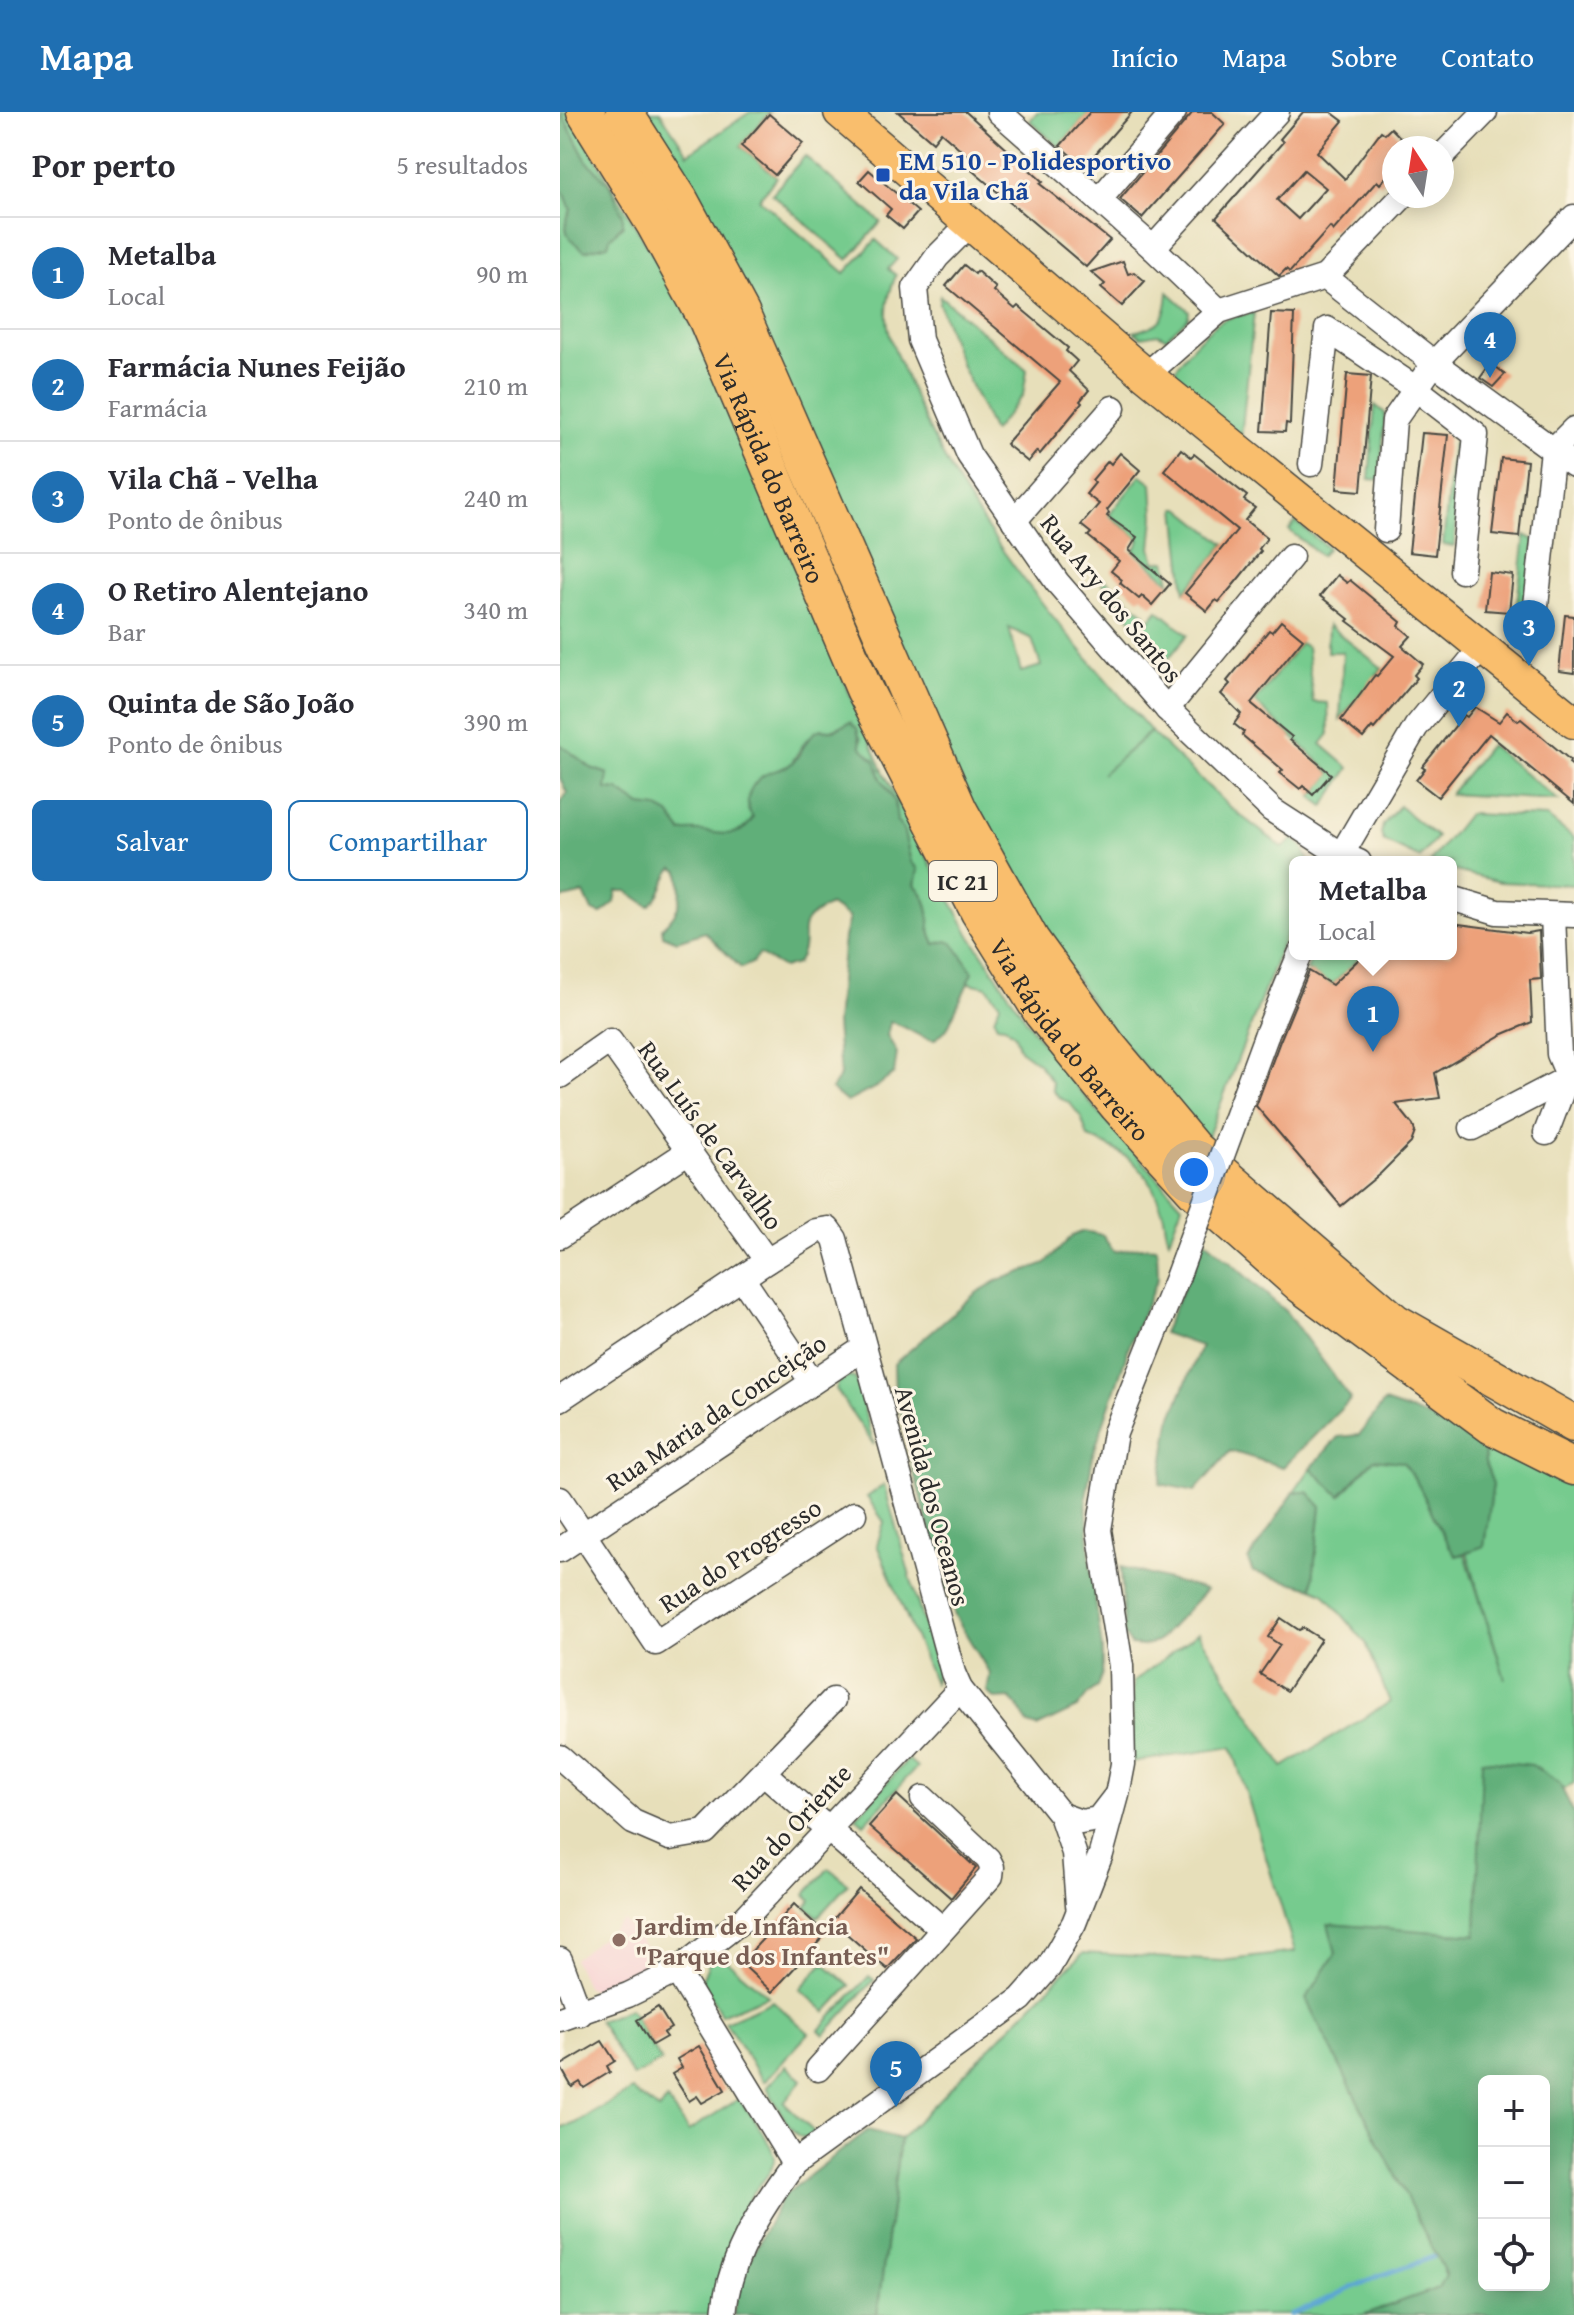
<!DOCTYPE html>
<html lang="pt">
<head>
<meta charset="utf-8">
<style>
	:root { --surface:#fff; --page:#f2f2f3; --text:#2b2b33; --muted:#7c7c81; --line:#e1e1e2; --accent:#1f6fb2 }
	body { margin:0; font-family:"Gentium Book Plus",serif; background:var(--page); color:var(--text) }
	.controls { position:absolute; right:24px; bottom:24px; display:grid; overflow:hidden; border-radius:12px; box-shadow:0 4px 20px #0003 }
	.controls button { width:72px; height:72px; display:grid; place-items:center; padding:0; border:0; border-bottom:2px solid var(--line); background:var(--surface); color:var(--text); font:40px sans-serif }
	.compass { position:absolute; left:822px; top:24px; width:72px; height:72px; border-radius:50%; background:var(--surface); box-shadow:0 4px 20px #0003; rotate:348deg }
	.you { position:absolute; left:634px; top:1060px; width:28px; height:28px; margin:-20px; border:6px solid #fff; border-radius:50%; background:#1a73e8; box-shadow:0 0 0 12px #1a73e833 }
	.badge { display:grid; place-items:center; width:52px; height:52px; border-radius:50%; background:var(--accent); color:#fff; font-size:26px; font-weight:700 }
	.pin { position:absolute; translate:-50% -66px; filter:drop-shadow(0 2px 4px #0008) }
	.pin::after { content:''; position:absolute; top:42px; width:28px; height:24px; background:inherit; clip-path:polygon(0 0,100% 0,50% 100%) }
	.popup { position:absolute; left:729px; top:744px; width:168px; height:104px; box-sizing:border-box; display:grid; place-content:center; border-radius:12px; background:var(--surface); filter:drop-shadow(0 2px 6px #0005); font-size:26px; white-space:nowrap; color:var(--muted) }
	.popup b { font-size:30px; color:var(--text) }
	.popup::after { content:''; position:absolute; left:50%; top:100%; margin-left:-16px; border:16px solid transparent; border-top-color:var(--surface) }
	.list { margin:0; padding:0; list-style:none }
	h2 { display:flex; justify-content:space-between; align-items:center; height:104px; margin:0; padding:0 32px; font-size:34px }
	h2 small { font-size:26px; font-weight:400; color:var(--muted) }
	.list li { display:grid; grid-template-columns:52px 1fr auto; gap:24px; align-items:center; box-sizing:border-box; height:112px; padding:0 32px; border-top:2px solid var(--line) }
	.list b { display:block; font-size:30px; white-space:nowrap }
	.list p { margin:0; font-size:26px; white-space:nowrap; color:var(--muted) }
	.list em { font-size:26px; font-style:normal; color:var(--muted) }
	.actions { display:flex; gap:16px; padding:24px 32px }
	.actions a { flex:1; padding:18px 0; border:2px solid var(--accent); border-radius:12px; text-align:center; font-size:28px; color:var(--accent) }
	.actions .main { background:var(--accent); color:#fff }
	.icon { flex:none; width:44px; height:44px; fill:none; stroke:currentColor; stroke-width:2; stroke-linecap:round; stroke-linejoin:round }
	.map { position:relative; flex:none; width:1014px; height:2203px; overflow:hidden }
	header { display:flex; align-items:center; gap:48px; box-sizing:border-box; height:112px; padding:0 40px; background:var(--accent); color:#fff }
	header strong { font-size:38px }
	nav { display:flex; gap:44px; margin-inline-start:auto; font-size:28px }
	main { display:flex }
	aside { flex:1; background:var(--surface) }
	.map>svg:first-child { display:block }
	.built { fill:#f7cfd2 }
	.green { fill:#76cb8e; stroke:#507b5c; stroke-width:2; fill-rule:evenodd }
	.forest { fill:#60af79; stroke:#466d52; stroke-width:2; fill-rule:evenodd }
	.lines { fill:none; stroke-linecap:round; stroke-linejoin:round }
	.stream { stroke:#5ba6d3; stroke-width:5 }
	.building { fill:#eda17a; fill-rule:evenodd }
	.minor-casing { stroke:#474640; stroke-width:27 }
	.major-casing { stroke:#474640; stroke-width:35 }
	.highway-casing { stroke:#474640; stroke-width:39 }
	.minor { stroke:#fff; stroke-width:24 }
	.major { stroke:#f9be6d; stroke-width:32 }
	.highway { stroke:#f9be6d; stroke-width:36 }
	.minor-bridge-casing { stroke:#474640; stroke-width:27; stroke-linecap:butt }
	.minor-bridge { stroke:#fff; stroke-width:24 }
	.transit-dot { fill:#1a4fb4; stroke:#fcf5e5; stroke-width:3 }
	.education-dot { fill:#8d6e63; stroke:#fcf5e5; stroke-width:3 }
	.labels { text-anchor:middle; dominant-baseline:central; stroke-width:6; stroke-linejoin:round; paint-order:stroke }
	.shield { fill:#fcf5e5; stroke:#6a6863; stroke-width:2 }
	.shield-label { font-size:24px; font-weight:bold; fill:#2b2b2b }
	.transit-label { font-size:26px; font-weight:bold; fill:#164399; stroke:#fcf5e5; text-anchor:start }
	.street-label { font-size:26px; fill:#2b2b2b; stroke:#fcf5e5 }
	.education-label { font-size:26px; font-weight:bold; fill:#785e54; stroke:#fcf5e5; text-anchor:start }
</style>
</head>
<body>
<header>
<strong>Mapa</strong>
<nav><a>Início</a><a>Mapa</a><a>Sobre</a><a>Contato</a></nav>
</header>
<main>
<aside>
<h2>Por perto<small>5 resultados</small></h2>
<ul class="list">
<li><span class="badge">1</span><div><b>Metalba</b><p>Local</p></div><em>90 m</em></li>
<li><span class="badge">2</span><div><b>Farmácia Nunes Feijão</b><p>Farmácia</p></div><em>210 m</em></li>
<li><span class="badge">3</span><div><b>Vila Chã - Velha</b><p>Ponto de ônibus</p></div><em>240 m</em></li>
<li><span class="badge">4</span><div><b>O Retiro Alentejano</b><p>Bar</p></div><em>340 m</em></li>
<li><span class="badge">5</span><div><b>Quinta de São João</b><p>Ponto de ônibus</p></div><em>390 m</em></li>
</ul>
<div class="actions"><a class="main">Salvar</a><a>Compartilhar</a></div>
</aside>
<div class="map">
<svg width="1014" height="2203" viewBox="0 0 1014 2203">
	<rect width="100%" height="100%" fill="#fcf5e5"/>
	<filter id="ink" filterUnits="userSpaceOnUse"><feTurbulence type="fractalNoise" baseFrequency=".0125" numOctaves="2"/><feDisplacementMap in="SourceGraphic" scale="16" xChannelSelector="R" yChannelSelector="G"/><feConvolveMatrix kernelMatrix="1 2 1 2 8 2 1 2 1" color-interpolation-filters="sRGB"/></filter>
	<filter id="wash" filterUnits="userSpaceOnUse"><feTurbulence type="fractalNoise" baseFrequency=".006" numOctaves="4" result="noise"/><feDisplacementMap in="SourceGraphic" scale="32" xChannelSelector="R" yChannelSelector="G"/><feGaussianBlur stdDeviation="1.8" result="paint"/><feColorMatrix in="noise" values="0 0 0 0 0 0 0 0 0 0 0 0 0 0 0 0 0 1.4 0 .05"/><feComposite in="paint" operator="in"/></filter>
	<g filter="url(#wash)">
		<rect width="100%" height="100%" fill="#e7dfba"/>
		<path class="built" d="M63 1808 98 1851 46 1878 37 1879 27 1876 14 1847Z"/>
		<g class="green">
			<path d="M1 0H8L124 196 323 659 372 755 411 825 477 924 525 985 622 1093 609 1128C605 1120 606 1108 602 1098 587 1054 569 1042 528 1025L521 1005 509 990 501 987 493 979 492 970 478 951 460 938 455 923 445 914 437 913 434 907 440 892 427 875 409 871C407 847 404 834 375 832 363 809 378 797 355 773L358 757 351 750 343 717 337 710 331 682 320 666 319 657 300 635 301 627 291 610 271 618 261 617 246 628 230 653 202 664 188 698 193 706C179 731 146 721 122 720L109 702 81 694 58 678 45 677 48 662 31 656 0 632V77L5 82 11 98 50 126 63 113V103L49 72 26 48Z"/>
			<path d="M82 0H100L128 42 190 0H210L181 34 217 65 199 87 285 161 316 128 337 147 328 157 336 163C331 176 326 190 327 205 328 229 341 252 350 274 403 405 498 514 591 619L542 662 591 620 671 696 723 736 733 727 743 735 749 750H735V799L647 1027 540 904 432 737ZM449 516 472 527 481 554 461 560Z"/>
			<path d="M477 0H530L499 35 470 9Z"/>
			<path d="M245 44 321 110 288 148 212 82Z"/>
			<path d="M608 180 629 199 628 206 606 226 598 222 581 225 574 220C601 212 606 209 608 180Z"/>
			<path d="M380 184 467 258 463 283 433 320 400 250 379 191Z"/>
			<path d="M694 201 681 326 613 267C613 251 647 218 662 209 670 204 684 203 694 201Z"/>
			<path d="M815 293 825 301 820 368 809 367Z"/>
			<path d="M893 331 904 332 894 434 883 433Z"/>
			<path d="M581 363 592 371 594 405 591 436 595 450 606 449 610 470 574 439 580 428 549 403Z"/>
			<path d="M616 396H620L665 432 625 480Z"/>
			<path d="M736 410 768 436 761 444 729 418Z"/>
			<path d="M965 423 975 428 967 502 956 500Z"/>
			<path d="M546 468 585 502 576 513 542 471Z"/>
			<path d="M598 498 628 523 607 548 590 534 581 518Z"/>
			<path d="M768 513 822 556 780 608 783 540H767Z"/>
			<path d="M740 531 747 535 753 590 768 591 769 622 761 632 789 656 764 694 752 685 771 661 695 590Z"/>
			<path d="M930 633 998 688 890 682Z"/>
			<path d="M839 694 877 725 860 746 824 729 821 722 823 713Z"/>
			<path d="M908 702 987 705 1014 726V773L940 770 891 758V750H870Z"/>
			<path d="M753 842H804L772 873 747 858Z"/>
			<path d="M288 1265 295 1266 297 1271 314 1333 276 1277 278 1271Z"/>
			<path d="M923 1324 1014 1370V1671L1002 1678 999 1671 923 1649 916 1823 769 1812 776 1841 747 1887 886 2163 879 2176 803 2203H317L340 2027 523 1841 662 1849 735 1840 672 1635 572 1650 573 1570 638 1521 723 1655 830 1590 806 1531 764 1481 752 1476 761 1394 748 1380H734L751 1356 781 1384 814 1347 843 1350C866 1378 874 1414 896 1444L905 1442 945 1567 907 1440 924 1433 933 1372 925 1351Z"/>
			<path d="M324 1373 377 1558 374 1571 317 1433 324 1410 307 1385Z"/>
			<path d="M348 1647 357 1655 304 1712 296 1705Z"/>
			<path d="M269 1756 288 1772 258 1805 246 1795 251 1788 245 1783Z"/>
			<path d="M160 1843 208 1884 161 1903 142 1868 149 1851Z"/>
			<path d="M264 1851 290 1874 266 1900 240 1877Z"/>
			<path d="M309 1864 314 1868 264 1923 259 1918Z"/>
			<path d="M213 1889 249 1921 204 1970 165 1910Z"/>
			<path d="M70 1897 101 1949 73 1965 39 1909Z"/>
			<path d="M226 1954 242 1968 224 1991 256 2022C251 2024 247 2026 242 2025 231 2024 213 1986 207 1975Z"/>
			<path d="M72 1978 99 1998 107 1988 128 2019 179 1987C188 2000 214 2032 214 2047 213 2061 198 2073 191 2084 172 2122 158 2162 150 2203H0V2017L16 2011Z"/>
		</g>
		<g class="forest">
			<path d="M1 0 26 48 49 72 63 103V113L50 126 48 133 25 139C8 127 0 118 11 98L5 82 0 77Z"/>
			<path d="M290 610 297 616 301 635 315 648 321 666 335 690 337 710 343 717 351 750 358 757 355 773C378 797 362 810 375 832L387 829 393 831 413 860 387 917 374 928C354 925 349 914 330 910L327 923 337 941 334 962 316 975 287 990 271 977 280 964 276 911 284 825 289 806 270 793C226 814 255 820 237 852L223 856 199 842 192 851 181 856 145 820 117 829 103 823 102 816C122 798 123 785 119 759L113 756C103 768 102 784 89 794L67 779H57L55 790 41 802 32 799 24 781 0 787V692L7 681 0 666V632L31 656 48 662 46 677 58 678 81 694 98 696 109 702 122 720C146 713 177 736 193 706 183 691 188 674 204 663 211 659 220 658 228 654 241 647 243 629 255 620 262 615 265 619 273 618 279 617 285 612 290 610Z"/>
			<path d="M524 1119 542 1123 554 1140 580 1135 597 1136 598 1166 571 1229 533 1343 526 1385 530 1449 542 1536V1562L537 1575 528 1582 517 1596 477 1615 468 1612 458 1594 450 1586 435 1587 427 1580 430 1562 394 1502V1488L386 1475 387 1454 371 1423 353 1357 344 1310 335 1282 334 1252 416 1181 437 1169 486 1151 512 1124Z"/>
			<path d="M645 1128 726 1200 791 1287 723 1355 670 1339 635 1379 600 1372 610 1309 641 1234 603 1221Z"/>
			<path d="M824 1290 923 1324 925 1351 933 1372 924 1434 896 1444C874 1414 866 1378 843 1350L814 1347 780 1384 751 1356 778 1325 799 1323Z"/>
			<path d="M734 1380H748L761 1394 752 1476 693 1460 688 1448Z"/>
			<path d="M561 1455 646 1478 597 1530 583 1534 571 1533 564 1522Z"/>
			<path d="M922 1648 972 1653 999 1671 1014 1701V2203H803L879 2176 886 2163 746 1887 776 1841 768 1812 916 1823ZM924 1969H984V2173H924Z"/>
			<path d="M308 2018 340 2027 317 2203H173L181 2165 222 2085Z"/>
		</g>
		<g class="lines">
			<path class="stream" d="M731 2203 816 2165 873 2145"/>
		</g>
		<g id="blocks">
			<g class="building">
				<path d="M338 0H406L483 70 480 72 550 128 526 155 408 55 414 49 381 20 373 30Z"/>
				<path d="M530 0H572L524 55 500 34Z"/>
				<path d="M633 0H652L665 12 582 106 560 87Z"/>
				<path d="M743 0H771L783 9 757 40 785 67 821 19 825 22 831 16 851 36H834V56L820 72 817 69 773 119 770 115 730 160 726 157 719 164 656 106 723 30 720 27ZM744 58 766 76 738 107 717 88Z"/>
				<path d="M209 2 243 31 215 63 181 34Z"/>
				<path d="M309 58 358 100 343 117 326 103 331 97 299 69Z"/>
				<path d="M563 149 568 162 574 160 585 169 562 194 541 176 545 172 531 160Z"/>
				<path d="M404 153 415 162 417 159 436 176 434 179 455 197 458 194 508 236 506 239 517 249 509 259 529 278 520 289 522 291 499 319 480 342 477 339 468 350 446 332 500 270 386 174Z"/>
				<path d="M711 201 734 202 730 312 726 311 725 320 702 319Z"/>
				<path d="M931 251 945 262 933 275 920 266Z"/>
				<path d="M787 262 811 264 801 379 777 377Z"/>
				<path d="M862 321 888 323 875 443 849 440Z"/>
				<path d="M621 337 631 345 634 342 687 384 684 388 695 396 685 408 707 426 699 437 701 439 675 471 659 490 656 488 647 499 625 481 677 418 604 358Z"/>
				<path d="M560 341 580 358 547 398 549 401 547 404 577 425 569 438 610 472 592 493 582 484 579 487 560 471 562 468 551 459 559 449 528 424 531 421 521 413 539 392 526 382 535 371 532 368 548 349 551 352Z"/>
				<path d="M941 346 967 349 959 425 932 422Z"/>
				<path d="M929 460 953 463 949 500 925 498Z"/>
				<path d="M777 463 787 471 790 468 841 510 839 514 851 524 842 534 863 552 854 563 857 566 830 598 814 617 812 615 803 626 781 608 815 563 817 564 834 544 787 509 789 507 760 484Z"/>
				<path d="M1005 503 1014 504V561L999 559Z"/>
				<path d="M721 509 743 527 691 591 732 625 730 628 771 662 753 683 743 674 740 677 720 661 723 658 682 623 684 620 674 612 681 602 661 582 670 572 667 569 709 518 712 520Z"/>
				<path d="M915 595 939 610 947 600 958 609 961 607 1010 648 1009 651 1014 655V692L929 622 878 685 856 668 865 657 862 655 904 603 907 605Z"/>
				<path d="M891 811 967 821 979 819 981 867 970 868 972 910 941 923 875 961 880 986 836 992 853 1013 855 1020 851 1031 821 1061 781 1094 696 994 720 929 749 859 772 873 804 842H891Z"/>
				<path d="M721 1506 739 1518 743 1516 761 1527 727 1579 700 1562 720 1533 708 1525Z"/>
				<path d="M337 1683 416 1756 391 1786 309 1714Z"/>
				<path d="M299 1777 356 1826 327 1857 272 1809Z"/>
				<path d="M234 1792 266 1822 212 1880 181 1851Z"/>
				<path d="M98 1895 111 1916 103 1921 106 1925 92 1933 77 1908Z"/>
				<path d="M42 1929 55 1949 47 1954 50 1960 24 1976 20 1970 12 1975 0 1954Z"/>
				<path d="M139 1934 165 1978 142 1991 137 1984 129 1989 112 1962 122 1956 117 1947Z"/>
			</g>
		</g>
	</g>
	<g filter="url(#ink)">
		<use href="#blocks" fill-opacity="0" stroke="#474640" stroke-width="2"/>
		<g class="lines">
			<defs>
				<g id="minor">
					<path d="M439 0 593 136 659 199"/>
					<path d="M882 44 925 0"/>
					<path d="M539 88 614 0"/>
					<path d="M410 112 377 145 355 176 360 228 409 343 497 470 607 597 712 698 780 742 799 750"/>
					<path d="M593 136 717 0"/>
					<path d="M765 165 874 251 1014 353"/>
					<path d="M586 263 659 199 765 165 843 84"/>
					<path d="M751 352 767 217 855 276 916 323 902 459"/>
					<path d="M454 409 553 296"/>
					<path d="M826 418 834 308 874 251 1014 105"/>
					<path d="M973 521 993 338 1014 317"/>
					<path d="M607 597 731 445"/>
					<path d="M777 750 856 615 922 535"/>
					<path d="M891 786 937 800 1014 803"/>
					<path d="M706 924 740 842"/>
					<path d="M0 964 50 929 207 1149"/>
					<path d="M912 1016 1006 967"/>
					<path d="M986 1021 1008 963 999 942 993 803"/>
					<path d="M0 1124 129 1039"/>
					<path d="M182 1166 252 1270"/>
					<path d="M0 1287 207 1149 256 1119 268 1117 275 1127 393 1561 400 1577 501 1703 514 1741 518 1793"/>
					<path d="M0 1387 96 1531 294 1402"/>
					<path d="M0 1438 304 1236"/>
					<path d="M0 1645 73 1710 110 1726 145 1720 273 1588"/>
					<path d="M204 1661 382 1817"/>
					<path d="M501 1703 521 1710 538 1707 555 1685"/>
					<path d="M0 1848 20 1902"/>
					<path d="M117 1859 234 2051"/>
					<path d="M0 1907 68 1883 117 1859 185 1806 400 1577"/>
					<path d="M258 1957 431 1764 432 1755 428 1747 363 1686"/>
					<path d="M164 2203C168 2146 201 2096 234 2051L461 1887 489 1855 514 1811 541 1742 557 1683 563 1652 561 1554 539 1418 555 1321 617 1166"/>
				</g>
				<path id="major" d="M280 0 586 263 1014 610"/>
				<g id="highway">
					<path id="s1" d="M25 0 95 113 146 206 304 577 419 800 482 901 557 993 634 1078 741 1173 932 1314 1014 1355"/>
					<path d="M64 0 120 88 181 201 399 698 471 828 548 934 634 1037 835 1210 1014 1312"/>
				</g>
			</defs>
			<use href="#minor" class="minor-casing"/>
			<use href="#major" class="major-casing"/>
			<use href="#highway" class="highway-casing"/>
			<use href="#minor" class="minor"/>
			<use href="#major" class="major"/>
			<use href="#highway" class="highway"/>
			<defs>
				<path id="minor-bridge" d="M617 1166 706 924"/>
			</defs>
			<use href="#minor-bridge" class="minor-bridge-casing"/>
			<use href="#minor-bridge" class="minor-bridge"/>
		</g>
	</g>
	<rect class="transit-dot" x="315" y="55" width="16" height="16" rx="4"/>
	<circle class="education-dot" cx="59" cy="1828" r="8"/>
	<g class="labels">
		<rect class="shield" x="369" y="749" width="68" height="40" rx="6"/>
		<g class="shield-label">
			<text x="403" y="769">IC 21</text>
		</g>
		<g class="transit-label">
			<text x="339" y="48">EM 510 - Polidesportivo<tspan x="339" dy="30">da Vila Chã</tspan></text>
		</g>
		<g class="street-label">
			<text stroke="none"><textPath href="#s1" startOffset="402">Via Rápida do Barreiro</textPath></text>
			<text transform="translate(552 486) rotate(51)">Rua Ary dos Santos</text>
			<text stroke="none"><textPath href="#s1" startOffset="1050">Via Rápida do Barreiro</textPath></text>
			<text transform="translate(151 1023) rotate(54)">Rua Luís de Carvalho</text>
			<text transform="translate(156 1300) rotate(-34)">Rua Maria da Conceição</text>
			<text transform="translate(373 1384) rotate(75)">Avenida dos Oceanos</text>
			<text transform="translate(180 1443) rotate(-33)">Rua do Progresso</text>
			<text transform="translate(231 1715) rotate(-47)">Rua do Oriente</text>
		</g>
		<g class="education-label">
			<text x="75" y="1813">Jardim de Infância<tspan x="75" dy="30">"Parque dos Infantes"</tspan></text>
		</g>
	</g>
</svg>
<div class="controls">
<button>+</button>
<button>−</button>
<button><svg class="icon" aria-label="locate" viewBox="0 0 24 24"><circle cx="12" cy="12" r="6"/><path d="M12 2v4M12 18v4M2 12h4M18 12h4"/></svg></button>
</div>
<svg class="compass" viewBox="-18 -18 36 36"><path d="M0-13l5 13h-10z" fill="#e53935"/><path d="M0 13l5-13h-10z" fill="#7c7c81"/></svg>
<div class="you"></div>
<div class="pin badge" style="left:813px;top:940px">1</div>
<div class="popup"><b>Metalba</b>Local</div>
<div class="pin badge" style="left:899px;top:615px">2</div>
<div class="pin badge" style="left:969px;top:554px">3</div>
<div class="pin badge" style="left:930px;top:266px">4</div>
<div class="pin badge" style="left:336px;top:1995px">5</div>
</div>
</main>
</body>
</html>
